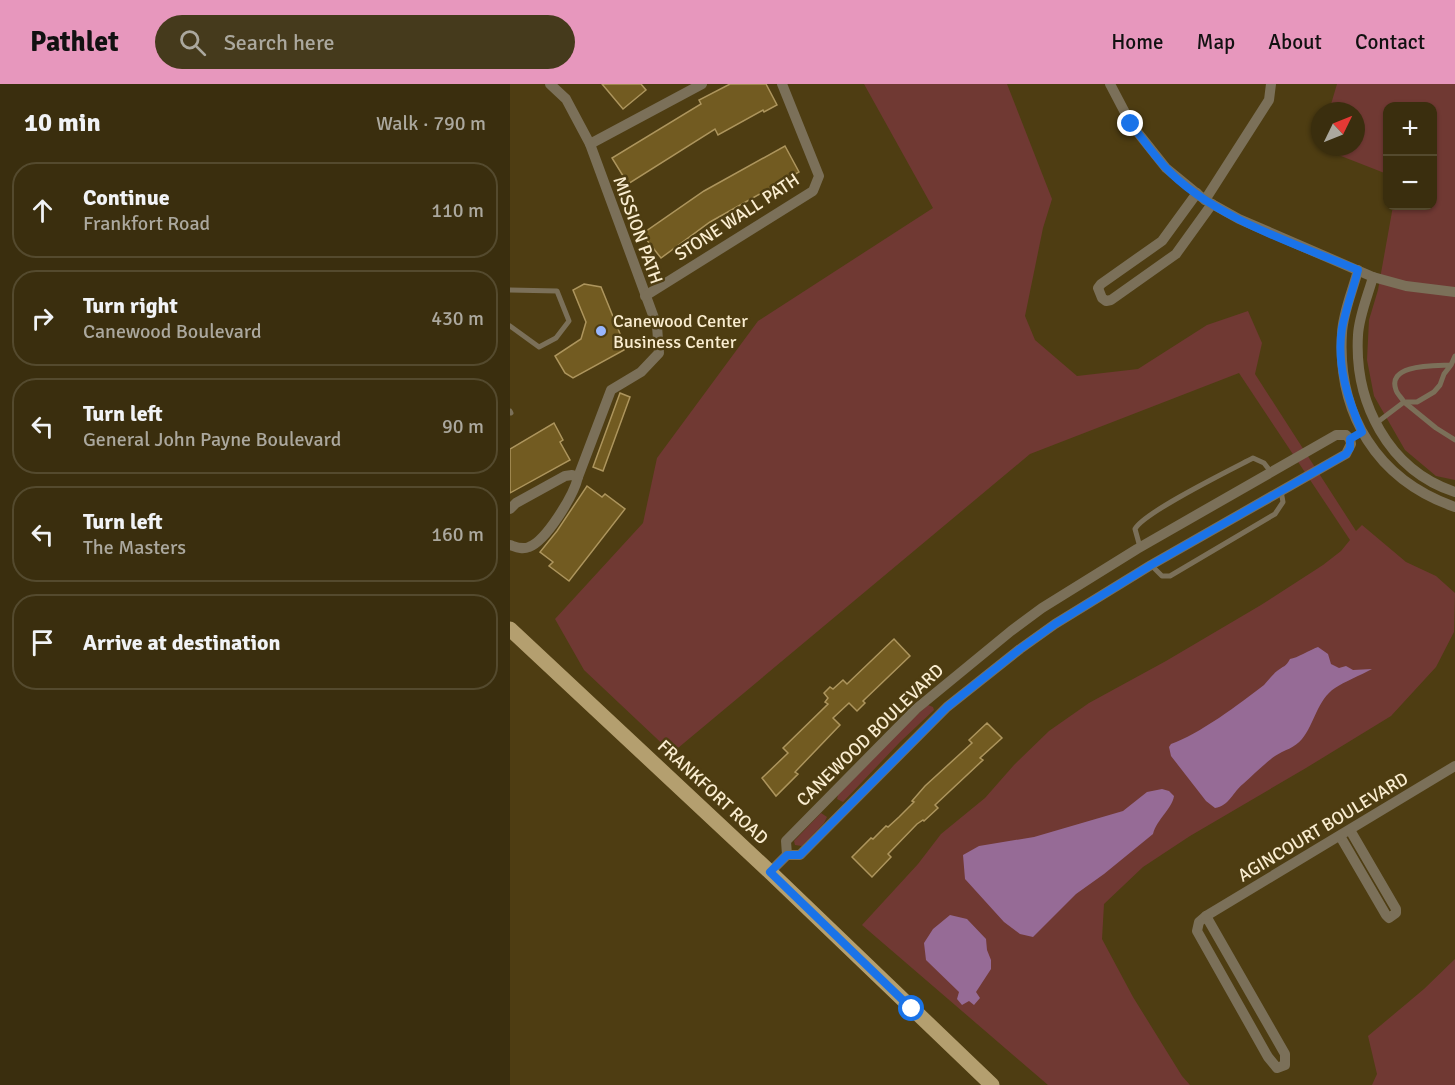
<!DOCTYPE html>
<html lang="en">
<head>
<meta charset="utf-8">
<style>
	:root { --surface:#3a2e0e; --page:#453a1c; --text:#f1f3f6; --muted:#aba89e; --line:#544a2e; --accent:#e797bd }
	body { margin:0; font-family:Signika,sans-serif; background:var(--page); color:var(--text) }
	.controls { position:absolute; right:18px; top:18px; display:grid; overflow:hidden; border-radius:12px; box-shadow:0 2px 4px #0004 }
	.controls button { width:54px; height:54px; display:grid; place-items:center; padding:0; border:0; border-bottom:2px solid var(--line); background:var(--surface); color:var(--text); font:30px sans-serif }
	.compass { position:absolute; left:801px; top:18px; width:54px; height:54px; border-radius:50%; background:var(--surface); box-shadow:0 2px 4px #0004; rotate:47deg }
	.stop { position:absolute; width:18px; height:18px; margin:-14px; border:4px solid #1a73e8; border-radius:50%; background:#fff }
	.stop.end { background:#1a73e8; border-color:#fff; box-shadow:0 2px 6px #0008 }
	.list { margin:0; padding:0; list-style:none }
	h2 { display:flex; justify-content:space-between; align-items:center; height:78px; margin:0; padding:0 24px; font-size:26px }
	h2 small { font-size:20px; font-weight:400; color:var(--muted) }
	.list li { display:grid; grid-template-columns:39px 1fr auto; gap:18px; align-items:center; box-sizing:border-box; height:96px; margin:0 12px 12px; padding:0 12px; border:2px solid var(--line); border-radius:24px }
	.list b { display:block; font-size:22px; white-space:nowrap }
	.list p { margin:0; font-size:20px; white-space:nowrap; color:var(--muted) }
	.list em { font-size:20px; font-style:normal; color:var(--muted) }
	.icon { flex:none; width:33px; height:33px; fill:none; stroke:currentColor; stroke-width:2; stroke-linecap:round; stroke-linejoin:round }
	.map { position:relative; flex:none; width:945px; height:1001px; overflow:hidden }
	header { display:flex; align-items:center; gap:36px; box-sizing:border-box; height:84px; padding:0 30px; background:var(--accent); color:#111 }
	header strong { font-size:28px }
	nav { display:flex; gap:33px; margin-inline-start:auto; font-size:21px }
	.search { width:420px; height:54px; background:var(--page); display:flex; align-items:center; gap:15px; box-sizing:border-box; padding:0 21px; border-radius:33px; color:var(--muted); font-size:22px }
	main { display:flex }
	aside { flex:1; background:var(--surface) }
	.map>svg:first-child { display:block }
	.green { fill:#703933 }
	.water { fill:#966b96 }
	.building { fill:#725b21; stroke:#ad955d; stroke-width:1.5 }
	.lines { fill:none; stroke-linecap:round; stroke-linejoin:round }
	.lane { stroke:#7b7059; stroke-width:5 }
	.street { stroke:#7b7059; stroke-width:10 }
	.primary { stroke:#b49f6f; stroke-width:15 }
	.route { stroke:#1a73e8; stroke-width:8 }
	.poi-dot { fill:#98b6fd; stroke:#4e3d12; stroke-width:2 }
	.labels { text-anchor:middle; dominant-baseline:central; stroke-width:5; stroke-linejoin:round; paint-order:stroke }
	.street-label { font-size:18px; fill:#faedd0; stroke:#4e3d12 }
	.poi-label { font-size:18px; fill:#faedd0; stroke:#4e3d12; text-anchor:start }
</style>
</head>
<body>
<header>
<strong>Pathlet</strong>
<div class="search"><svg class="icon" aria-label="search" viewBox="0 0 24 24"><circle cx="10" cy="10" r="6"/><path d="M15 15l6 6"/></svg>Search here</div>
<nav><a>Home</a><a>Map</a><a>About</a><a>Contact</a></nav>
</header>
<main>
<aside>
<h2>10 min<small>Walk · 790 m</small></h2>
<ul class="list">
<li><svg class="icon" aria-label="ahead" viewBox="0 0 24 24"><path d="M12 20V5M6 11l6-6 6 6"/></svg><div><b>Continue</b><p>Frankfort Road</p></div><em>110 m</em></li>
<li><svg class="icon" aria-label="right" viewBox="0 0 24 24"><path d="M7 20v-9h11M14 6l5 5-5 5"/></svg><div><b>Turn right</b><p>Canewood Boulevard</p></div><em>430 m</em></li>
<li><svg class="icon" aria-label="left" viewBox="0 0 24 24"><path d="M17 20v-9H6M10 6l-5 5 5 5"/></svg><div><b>Turn left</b><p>General John Payne Boulevard</p></div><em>90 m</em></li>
<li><svg class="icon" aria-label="left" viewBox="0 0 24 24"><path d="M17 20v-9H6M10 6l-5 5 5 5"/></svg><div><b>Turn left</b><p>The Masters</p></div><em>160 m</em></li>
<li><svg class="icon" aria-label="arrive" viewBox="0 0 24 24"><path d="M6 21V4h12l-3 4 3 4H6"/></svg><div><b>Arrive at destination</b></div></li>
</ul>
</aside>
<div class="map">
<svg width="945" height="1001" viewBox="0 0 945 1001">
	<rect width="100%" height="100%" fill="#4e3d12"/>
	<g class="green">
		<path d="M354 0H497L542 115 533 144 515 232 525 256 567 292 628 285 697 241 738 227 752 259 745 290 846 447 852 441 896 478 926 492 945 509 944 548 926 583 881 632 796 684 680 752 633 783 594 820 592 855 623 913 672 992 680 1001H538L352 841 408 780 431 750 475 714 504 681 539 647 579 619 656 577 751 521 813 481 831 467 840 456 729 289 520 370 162 669 74 586 45 535 133 439 147 374 248 237 423 124Z"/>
		<path d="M827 0H945V396L926 392 895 366 864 312 857 276 859 236 868 206 883 122H922V22H878L877 90 808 63 810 58V63H846V27H819Z"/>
		<path d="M418 621 423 623 424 626 390 658 333 718 327 715 328 711 389 647Z"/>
		<path d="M311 729 317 733 314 739 292 762 285 761 284 757Z"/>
		<path d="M945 875V1001H862L867 990 858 952 914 905Z"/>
	</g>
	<g class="water">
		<path d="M808 563 818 570 821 580 829 584 836 582 843 586 862 585C851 591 834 598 825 604 807 616 805 639 792 655 785 664 774 666 765 672 754 680 743 691 733 700 723 708 719 722 705 724L696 717 661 672 659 663 661 660C688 651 731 619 754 601 758 597 762 591 767 587 773 582 776 583 780 575 787 574 800 566 808 563Z"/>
		<path d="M652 705 659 707 664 712C662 725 647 735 643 750L594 790 566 810 523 853 510 850 494 838 455 795 453 771 469 762 524 753 613 727 637 708Z"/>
		<path d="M440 831 457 835 476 855 477 866 481 876V885L466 908 470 914 464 921 459 917 452 921 447 915 449 908 416 876 414 859 423 845Z"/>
	</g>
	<g class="building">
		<path d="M92 0H131L136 6 113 25Z"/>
		<path d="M220 0H256L267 21 254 28 253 26 208 51 205 45 118 100 102 74 191 20 189 16Z"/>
		<path d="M275 62 289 88 200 138 151 174 132 150 194 107Z"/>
		<path d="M74 200 91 203 115 262 114 266 63 294 55 289 45 272 71 255 76 238 63 206Z"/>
		<path d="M110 309 120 313 93 387 83 383Z"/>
		<path d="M44 339 53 356 50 358 60 376 0 409V365Z"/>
		<path d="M77 402 92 413 95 410 115 425 59 497 39 482 43 478 30 468 47 447Z"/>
		<path d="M384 555 400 572 353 617 355 619 347 627 339 619 323 634 330 641 285 688 288 690 266 712 252 694 278 669 273 664 318 620 315 618 318 614 314 609 320 603 323 605 333 596 337 600Z"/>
		<path d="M477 639 492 654 470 674 473 676 425 721 428 724 414 737 413 736 407 740 378 770 381 773 362 793 342 773 361 754 363 755 376 742 378 743 389 733 404 718 402 717 415 702 462 659 459 656Z"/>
	</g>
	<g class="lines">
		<g class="lane">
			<path d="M0 206 47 207 59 237 46 254 29 263 0 242"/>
			<path d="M941 281 934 290 930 301 924 308 907 318H894C892 314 887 310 886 306 876 279 928 282 941 281L945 272"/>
			<path d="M0 327 1 329"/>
			<path d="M865 340 894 318 926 344 945 356"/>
			<path d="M630 463 625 445C634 428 722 385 743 374L754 379 761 388"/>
			<path d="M641 481 652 492H660L765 430 773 418 771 407"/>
		</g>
		<g class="street">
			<path d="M40 0 56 15 80 60 147 242 149 269 131 288 101 306 68 393"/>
			<path d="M600 0 621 40 656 84 695 116 729 135 863 193 896 202 945 208"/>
			<path d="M80 60 192 0"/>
			<path d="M687 109 652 157 591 200 588 204 592 214 596 217 601 216 666 170 702 120"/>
			<path d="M695 116 759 16 761 0"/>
			<path d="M848 186C843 206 833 228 832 249 827 330 867 396 945 423"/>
			<path d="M863 193C858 211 849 232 848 251 844 318 878 386 945 408"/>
			<path d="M135 212 303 107 309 92 272 0"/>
			<path d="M0 425 6 419 55 392 62 391 68 393C64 411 36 457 19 463 12 466 6 463 0 461"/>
			<path d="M830 752 876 831 879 834 886 829V825L840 746"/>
			<path d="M277 771 276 757 406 625 501 547 532 524 627 465 826 351H836L840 355"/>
			<path d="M260 788 277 771H290L437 623 510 565 545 540 641 481 836 370 841 360 840 355"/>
			<path d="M696 832 775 970V981L767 984 758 973 687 847 689 838Z"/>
			<path d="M696 832 945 682"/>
		</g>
		<path class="primary" d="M0 545 260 788 482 1001"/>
	</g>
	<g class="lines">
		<path class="route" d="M402 925 260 788 277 771H290L437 623 510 565 545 540 641 481 836 370 840 364V355L852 348C838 316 826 280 832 244 836 225 843 205 848 186 786 160 701 133 655 83 643 70 632 54 621 40"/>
	</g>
	<circle class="poi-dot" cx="91" cy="247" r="6"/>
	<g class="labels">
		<g class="street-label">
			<text transform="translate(227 133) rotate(-33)">STONE WALL PATH</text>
			<text transform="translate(128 146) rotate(70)">MISSION PATH</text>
			<text transform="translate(360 651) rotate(-44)">CANEWOOD BOULEVARD</text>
			<text transform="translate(203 708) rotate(43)">FRANKFORT ROAD</text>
			<text transform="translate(813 743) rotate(-31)">AGINCOURT BOULEVARD</text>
		</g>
		<g class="poi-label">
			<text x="103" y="237">Canewood Center<tspan x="103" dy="21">Business Center</tspan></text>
		</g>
	</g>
</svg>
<div class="controls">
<button>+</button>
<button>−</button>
</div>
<svg class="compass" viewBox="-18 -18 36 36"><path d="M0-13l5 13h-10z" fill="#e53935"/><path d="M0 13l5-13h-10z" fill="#aba89e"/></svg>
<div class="stop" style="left:402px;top:925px"></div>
<div class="stop end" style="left:621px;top:40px"></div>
</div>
</main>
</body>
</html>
